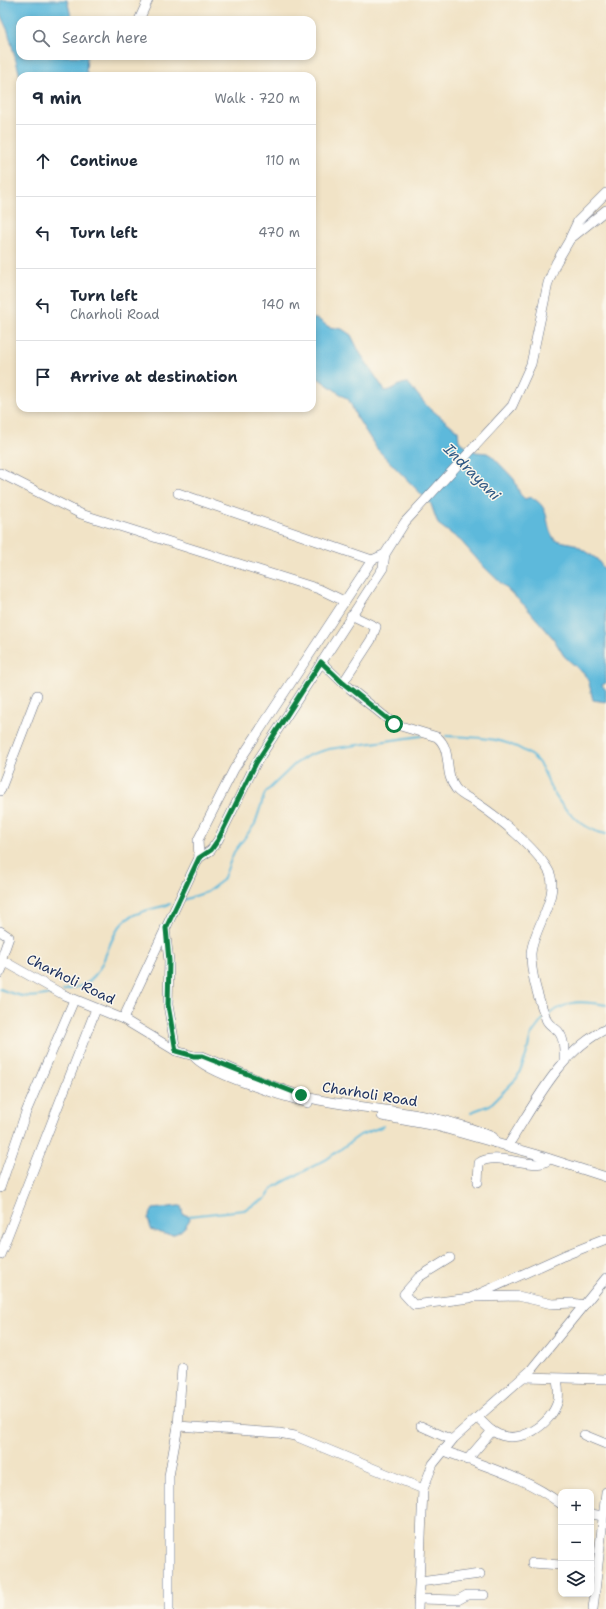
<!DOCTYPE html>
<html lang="en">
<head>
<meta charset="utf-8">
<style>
	:root { --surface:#fff; --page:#f2f2f3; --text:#1f2937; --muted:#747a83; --line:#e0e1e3 }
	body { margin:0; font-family:"Shantell Sans",sans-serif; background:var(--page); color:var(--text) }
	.controls { position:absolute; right:12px; bottom:12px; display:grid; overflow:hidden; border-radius:8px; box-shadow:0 2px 6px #0003 }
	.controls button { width:36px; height:36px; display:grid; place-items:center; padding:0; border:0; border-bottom:1px solid var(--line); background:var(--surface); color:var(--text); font:20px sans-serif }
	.stop { position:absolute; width:12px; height:12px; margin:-9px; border:3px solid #0b8043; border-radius:50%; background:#fff }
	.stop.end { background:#0b8043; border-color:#fff; box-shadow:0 1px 4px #0008 }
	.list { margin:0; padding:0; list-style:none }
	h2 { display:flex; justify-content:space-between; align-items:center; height:52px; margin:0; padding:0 16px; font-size:17px }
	h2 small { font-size:13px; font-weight:400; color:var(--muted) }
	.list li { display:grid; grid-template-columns:26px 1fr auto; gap:12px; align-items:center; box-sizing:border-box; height:72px; padding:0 16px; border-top:1px solid var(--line) }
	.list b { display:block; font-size:15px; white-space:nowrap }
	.list p { margin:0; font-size:13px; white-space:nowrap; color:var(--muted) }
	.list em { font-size:13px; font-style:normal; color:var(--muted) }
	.icon { flex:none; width:22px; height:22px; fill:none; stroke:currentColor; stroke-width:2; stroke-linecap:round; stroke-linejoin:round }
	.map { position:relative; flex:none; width:606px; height:1609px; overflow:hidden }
	.search { position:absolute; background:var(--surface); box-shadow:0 2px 6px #0003; left:16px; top:16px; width:300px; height:44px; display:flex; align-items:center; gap:10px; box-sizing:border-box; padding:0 14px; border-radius:12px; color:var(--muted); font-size:15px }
	.panel { position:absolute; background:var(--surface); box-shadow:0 2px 6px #0003; left:16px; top:72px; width:300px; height:340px; border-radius:12px }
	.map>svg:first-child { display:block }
	.water { fill:#5db9db; stroke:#3c749c }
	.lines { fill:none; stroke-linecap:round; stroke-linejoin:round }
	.stream { stroke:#5db9db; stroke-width:2 }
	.minor-casing { stroke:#666e82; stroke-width:10 }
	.minor { stroke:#fff; stroke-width:9 }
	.route { stroke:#0b8043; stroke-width:5 }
	.labels { text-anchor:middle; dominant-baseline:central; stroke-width:3; stroke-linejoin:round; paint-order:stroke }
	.street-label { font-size:14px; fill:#1b2f5e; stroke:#fbf7ec }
	.water-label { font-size:15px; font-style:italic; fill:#2f5884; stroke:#fbf7ec }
</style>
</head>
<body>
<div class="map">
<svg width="606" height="1609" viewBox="0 0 606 1609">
	<rect width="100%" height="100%" fill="#fbf7ec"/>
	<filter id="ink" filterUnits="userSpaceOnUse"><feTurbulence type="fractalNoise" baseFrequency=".025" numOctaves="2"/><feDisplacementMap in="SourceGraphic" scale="8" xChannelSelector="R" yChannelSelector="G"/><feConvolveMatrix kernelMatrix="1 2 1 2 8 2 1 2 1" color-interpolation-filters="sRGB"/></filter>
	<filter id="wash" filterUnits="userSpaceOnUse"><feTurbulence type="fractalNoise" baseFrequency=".012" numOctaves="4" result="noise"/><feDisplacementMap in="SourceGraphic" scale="16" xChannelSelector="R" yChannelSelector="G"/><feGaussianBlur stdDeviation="0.9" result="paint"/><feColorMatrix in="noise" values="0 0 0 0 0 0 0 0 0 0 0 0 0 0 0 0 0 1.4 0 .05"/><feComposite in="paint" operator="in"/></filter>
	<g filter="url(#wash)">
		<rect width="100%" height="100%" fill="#f1e3c6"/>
		<g class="water">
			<path d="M0 0H67L72 20H20V56H87L86 72 89 76H20L8 31 0 14Z"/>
			<path d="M312 318 319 320 329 327 342 329 351 335 360 353 385 391C393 391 398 383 408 383L427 406 458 431 459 441 476 452 487 453 492 456 514 479 520 494 525 499 530 497C553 507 543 525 555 540L574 544 597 559 606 572V683L602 685 606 690V702L593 700 588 679 583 673 564 656 553 638 525 606 483 566 461 541 438 524 431 504 377 449 356 416 349 400 312 374Z"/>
			<path d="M178 1206H181L183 1214 189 1216 190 1219C180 1237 169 1238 151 1229L148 1218 153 1209Z"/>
		</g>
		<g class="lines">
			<g class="stream">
				<path d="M446 736C476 737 509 737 533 757 543 765 545 776 550 786 560 807 582 830 606 834"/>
				<path d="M183 900 207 892 223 880 234 852 255 824 265 793 295 764 309 755 329 749 421 736"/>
				<path d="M0 989C22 998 31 999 55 993"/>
				<path d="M63 991C68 989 75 988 81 986 110 974 104 931 132 916 143 910 158 908 170 904"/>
				<path d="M547 1015C571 1000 578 1000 606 1005"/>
				<path d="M471 1112 490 1105 517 1078 526 1056 531 1035 543 1019"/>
				<path d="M189 1216 244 1210 265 1199 274 1187 327 1159 360 1135 384 1126"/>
			</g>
		</g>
	</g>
	<g filter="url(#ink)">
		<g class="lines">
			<defs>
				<g id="minor">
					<path d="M139 20 148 0"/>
					<path d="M570 238 578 221 606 193"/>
					<path d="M0 473 81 514 319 589 344 601"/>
					<path d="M178 493 372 560"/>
					<path d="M321 662 343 683 394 724 437 737C453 750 443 773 456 789 462 796 471 799 478 804 499 818 534 847 547 868 564 893 532 929 531 954 531 974 536 991 543 1010 545 1013 545 1018 547 1021 550 1026 555 1028 558 1031 565 1039 564 1051 564 1060"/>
					<path d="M343 683 371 640 376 627 351 615"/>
					<path d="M0 791 37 695"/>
					<path d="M199 858 198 840 234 769 372 560 385 554"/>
					<path d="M165 928 169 961 168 1005 176 1051"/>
					<path d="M0 931 9 937 1 960"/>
					<path d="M0 959 64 995 123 1019 176 1051 194 1056H202C239 1071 280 1092 319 1100 377 1111 439 1112 493 1137L495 1143"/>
					<path d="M0 973 5 962"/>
					<path d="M123 1019 195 866 199 858 211 850 218 840 256 763 383 568 385 554 405 522 512 406 531 364 548 283 556 263 570 239 606 210"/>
					<path d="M194 1056C205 1073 286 1097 308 1103"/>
					<path d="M382 1116 436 1126 535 1154 606 1177"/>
					<path d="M507 1147C535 1104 559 1052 606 1029"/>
					<path d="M478 1182 479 1163C497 1150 538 1173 549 1159"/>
					<path d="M0 1188 26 1112 74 1000"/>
					<path d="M0 1255 96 1009"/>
					<path d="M450 1258 419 1277 404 1294 414 1305 470 1298 563 1256 606 1239"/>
					<path d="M475 1297 518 1296 552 1304 572 1303 584 1305"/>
					<path d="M524 1377 606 1379"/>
					<path d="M478 1418C483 1422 488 1429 494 1432 518 1447 552 1425 558 1400 559 1394 558 1385 557 1379"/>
					<path d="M178 1426 279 1433 295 1436 423 1489"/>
					<path d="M421 1426 452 1440"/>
					<path d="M584 1435 606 1444"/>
					<path d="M442 1450C483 1466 526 1477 561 1504"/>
					<path d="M467 1460 492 1431"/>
					<path d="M591 1514 603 1516"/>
					<path d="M532 1563 561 1565"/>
					<path d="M420 1582 480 1574"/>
					<path d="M419 1599 458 1600 467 1595H484"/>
					<path d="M169 1609V1476L178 1426 182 1368"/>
					<path d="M418 1609 423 1489 433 1464 454 1438 530 1371 606 1278"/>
					<path d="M593 1609 606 1492"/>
				</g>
			</defs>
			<use href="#minor" class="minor-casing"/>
			<use href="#minor" class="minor"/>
		</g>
	</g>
	<g class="lines" filter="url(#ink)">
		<path class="route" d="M301 1095 202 1056H194L176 1051 168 1005 169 961 166 928 199 858 211 850 218 840 256 763 321 662 343 683 394 724"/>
	</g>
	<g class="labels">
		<g class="street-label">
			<text transform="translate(71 979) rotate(26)">Charholi Road</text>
			<text transform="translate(370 1094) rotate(9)">Charholi Road</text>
		</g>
		<g class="water-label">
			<text transform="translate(472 472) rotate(45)">Indrayani</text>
		</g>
	</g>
</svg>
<div class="controls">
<button>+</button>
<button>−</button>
<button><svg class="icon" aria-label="layers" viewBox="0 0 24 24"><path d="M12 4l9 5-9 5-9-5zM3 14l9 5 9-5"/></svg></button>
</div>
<div class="stop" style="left:394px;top:724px"></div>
<div class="stop end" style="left:301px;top:1095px"></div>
<div class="search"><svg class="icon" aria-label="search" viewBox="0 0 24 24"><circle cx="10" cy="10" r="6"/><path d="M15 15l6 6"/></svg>Search here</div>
<section class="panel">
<h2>9 min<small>Walk · 720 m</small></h2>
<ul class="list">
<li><svg class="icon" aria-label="ahead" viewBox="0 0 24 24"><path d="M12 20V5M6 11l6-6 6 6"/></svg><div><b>Continue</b></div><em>110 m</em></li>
<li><svg class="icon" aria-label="left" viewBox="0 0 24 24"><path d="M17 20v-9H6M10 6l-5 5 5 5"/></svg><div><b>Turn left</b></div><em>470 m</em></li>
<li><svg class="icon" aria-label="left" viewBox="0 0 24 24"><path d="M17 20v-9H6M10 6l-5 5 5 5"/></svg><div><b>Turn left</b><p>Charholi Road</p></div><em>140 m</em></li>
<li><svg class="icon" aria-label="arrive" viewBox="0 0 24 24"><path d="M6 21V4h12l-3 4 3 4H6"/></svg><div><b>Arrive at destination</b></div></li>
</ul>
</section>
</div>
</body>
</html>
